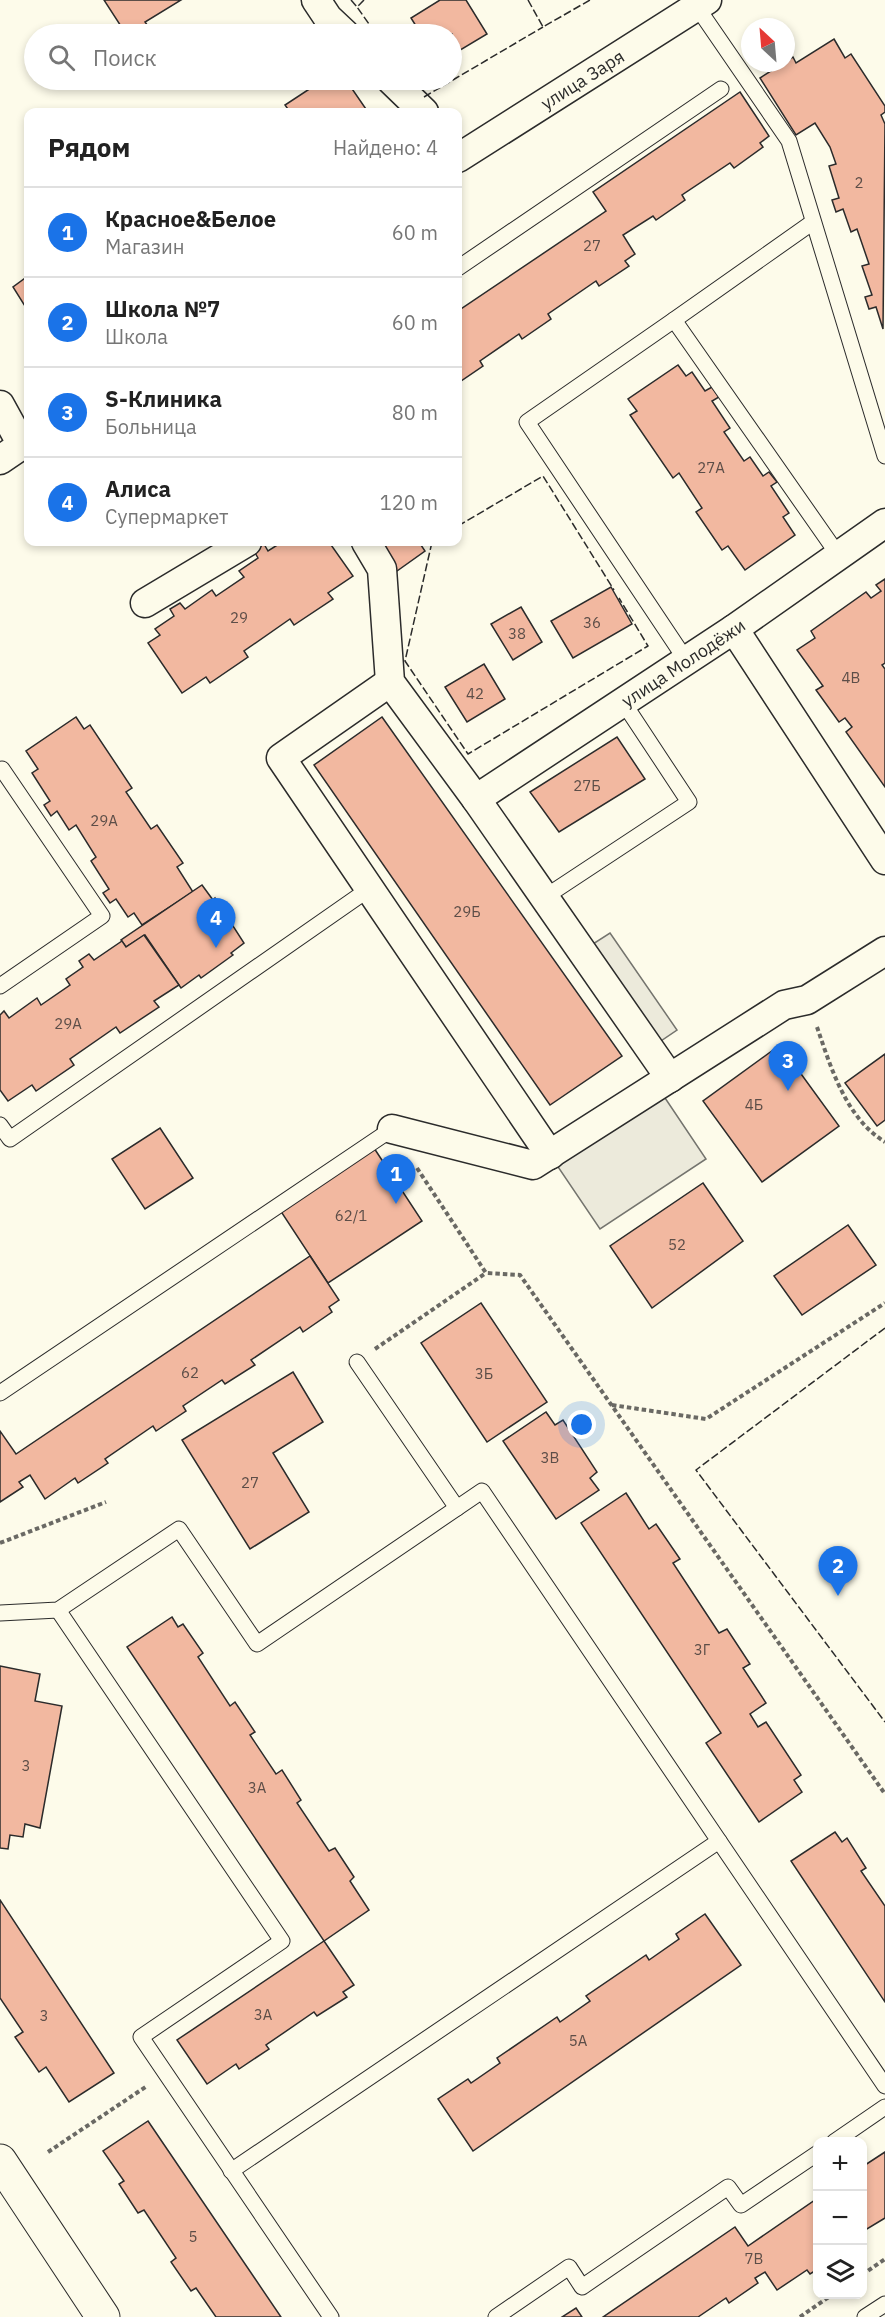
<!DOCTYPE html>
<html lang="ru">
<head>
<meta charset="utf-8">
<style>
	:root { --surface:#fff; --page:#f2f2f2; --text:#222; --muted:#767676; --line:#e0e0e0; --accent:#1a73e8 }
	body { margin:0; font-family:"IBM Plex Sans",sans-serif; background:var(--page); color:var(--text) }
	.controls { position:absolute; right:18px; bottom:18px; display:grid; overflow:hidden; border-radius:12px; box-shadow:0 3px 9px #0003 }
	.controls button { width:54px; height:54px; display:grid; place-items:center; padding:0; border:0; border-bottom:2px solid var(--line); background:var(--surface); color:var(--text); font:30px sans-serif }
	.compass { position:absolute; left:741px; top:18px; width:54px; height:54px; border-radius:50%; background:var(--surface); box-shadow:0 3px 9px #0003; rotate:334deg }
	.you { position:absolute; left:582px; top:1425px; width:21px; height:21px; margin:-15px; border:4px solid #fff; border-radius:50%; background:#1a73e8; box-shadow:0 0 0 9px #1a73e833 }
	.badge { display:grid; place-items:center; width:39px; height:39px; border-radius:50%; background:var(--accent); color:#fff; font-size:20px; font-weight:700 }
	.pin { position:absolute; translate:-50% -50px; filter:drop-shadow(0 2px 3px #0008) }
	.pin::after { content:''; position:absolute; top:32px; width:21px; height:18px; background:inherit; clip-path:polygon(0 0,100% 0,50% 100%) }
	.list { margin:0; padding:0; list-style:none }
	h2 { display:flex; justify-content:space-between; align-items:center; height:78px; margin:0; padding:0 24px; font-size:26px }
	h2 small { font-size:20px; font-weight:400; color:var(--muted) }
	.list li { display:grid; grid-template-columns:39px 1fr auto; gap:18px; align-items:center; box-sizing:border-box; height:90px; padding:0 24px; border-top:2px solid var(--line) }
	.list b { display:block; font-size:22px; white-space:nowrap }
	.list p { margin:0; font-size:20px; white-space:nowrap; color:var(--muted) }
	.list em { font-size:20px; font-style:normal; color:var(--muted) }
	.icon { flex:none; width:33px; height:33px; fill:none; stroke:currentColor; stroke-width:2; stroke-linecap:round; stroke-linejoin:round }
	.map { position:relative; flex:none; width:885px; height:2317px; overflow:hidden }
	.search { position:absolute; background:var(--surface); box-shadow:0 3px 9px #0003; left:24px; top:24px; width:438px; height:66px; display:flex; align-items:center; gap:15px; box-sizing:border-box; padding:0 21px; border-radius:33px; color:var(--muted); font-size:22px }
	.panel { position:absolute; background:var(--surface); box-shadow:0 3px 9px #0003; left:24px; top:108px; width:438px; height:438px; border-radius:12px }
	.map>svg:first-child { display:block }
	.parking { fill:#eceadb; stroke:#74746e; stroke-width:1.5 }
	.building { fill:#f2b8a0; stroke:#2b2b2b; stroke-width:1.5 }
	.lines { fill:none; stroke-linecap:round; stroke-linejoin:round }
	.lane-casing { stroke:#2b2b2b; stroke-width:17 }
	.street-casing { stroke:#2b2b2b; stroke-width:31 }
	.primary-casing { stroke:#2b2b2b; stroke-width:35 }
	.path { stroke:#6a6964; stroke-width:4; stroke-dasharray:4.5 3; stroke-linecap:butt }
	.lane { stroke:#fdfbea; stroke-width:15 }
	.street { stroke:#fdfbea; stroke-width:28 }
	.primary { stroke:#fdfbea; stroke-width:33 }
	.fence { stroke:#2b2b2b; stroke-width:1.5; stroke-dasharray:8 3; stroke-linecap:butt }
	.labels { text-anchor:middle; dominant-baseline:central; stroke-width:4.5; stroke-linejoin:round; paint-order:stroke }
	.number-label { font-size:15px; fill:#5d4e48 }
	.street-label { font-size:18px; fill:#2b2b2b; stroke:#fdfbea }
</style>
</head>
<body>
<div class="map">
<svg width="885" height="2317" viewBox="0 0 885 2317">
	<rect width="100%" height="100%" fill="#fdfbea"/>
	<g class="parking">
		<path d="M610 933 677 1030 649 1049 582 951Z"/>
		<path d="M657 1086 706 1159 600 1229 550 1155Z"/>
	</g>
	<g class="building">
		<path d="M104 0H181L145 22 148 26 135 34H126Z"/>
		<path d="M440 0H466L487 34 452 55V34H421L411 18Z"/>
		<path d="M834 39 845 58 851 54 885 106V112L881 115 885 124 883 329 876 307 869 309 865 297 872 295 862 266 869 264 857 229 851 232 843 209 836 212 832 200 839 198 829 166 836 164 830 147 815 123 796 135 760 78 793 57 796 63Z"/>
		<path d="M323 80H346L368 112H290L285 105Z"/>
		<path d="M740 92 769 136 760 143 763 147 734 168 730 163 682 195 685 200 656 220 653 216 623 235 635 254 625 261 629 266 599 286 596 281 548 314 551 319 522 339 519 334 480 361 483 366 458 383V311L606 211 593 192Z"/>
		<path d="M28 276V311L13 287Z"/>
		<path d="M678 365 686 376 692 372 705 391 712 387 719 397 712 401 730 428 724 432 744 461 750 457 763 476 769 472 777 482 771 486 789 513 783 517 795 535 745 570 728 546 722 550 696 512 702 508 679 473 673 478 630 415 637 411 628 399Z"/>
		<path d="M282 542H329L353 576 328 593 333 599 294 625 290 619 244 651 248 657 210 683 206 677 182 693 148 643 160 635 155 629 174 616 170 609 180 603 185 609 212 590 216 596 244 577 239 571 258 558 254 551 264 544 268 551Z"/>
		<path d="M377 542H419L425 551 397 571Z"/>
		<path d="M885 579V663L882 665 885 669V787L846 732 852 727 845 718 839 722 816 690 823 686 797 650 815 638 811 631 866 592 871 598 881 591 876 585Z"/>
		<path d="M611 587 632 624 573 658 551 621Z"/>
		<path d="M521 607 542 642 513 660 491 624Z"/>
		<path d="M484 664 505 699 467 722 445 687Z"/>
		<path d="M76 717 84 729 90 725 132 788 126 792 151 829 157 825 183 863 177 867 193 892 142 925 134 913 128 917 116 899 110 903 103 893 109 889 91 861 96 857 76 825 69 830 57 811 51 816 44 805 50 801 32 773 38 769 26 751Z"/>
		<path d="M382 717 622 1056 550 1105 314 765Z"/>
		<path d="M617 737 645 779 559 832 530 792Z"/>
		<path d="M202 885 213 900 215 898 244 943 231 953 233 955 201 978 199 975 181 988 145 935 126 947 121 940Z"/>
		<path d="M144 935 179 985 154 1001 159 1007 120 1033 116 1027 70 1059 74 1065 36 1091 32 1085 8 1101 0 1090V1015L4 1011 9 1018 37 998 41 1005 70 985 66 979 83 967 79 961 89 954 94 960 122 941 126 947Z"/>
		<path d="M780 1045 839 1126 762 1182 703 1101Z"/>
		<path d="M885 1054V1120L877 1126 845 1083Z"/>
		<path d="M160 1128 193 1178 145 1209 112 1159Z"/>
		<path d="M374 1148 422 1221 328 1283 280 1210Z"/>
		<path d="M703 1183 743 1241 652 1308 610 1246Z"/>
		<path d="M848 1225 876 1265 802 1315 774 1276Z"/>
		<path d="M310 1256 339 1300 329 1307 332 1312 303 1332 300 1327 251 1360 255 1365 225 1384 222 1380 183 1406 186 1411 156 1431 153 1426 105 1459 108 1463 78 1483 75 1478 45 1499 30 1475 19 1482 23 1487 0 1502V1431L16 1454Z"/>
		<path d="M481 1303 547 1402 487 1442 421 1343Z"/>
		<path d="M293 1372 323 1422 273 1453 309 1512 250 1549 182 1440Z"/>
		<path d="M546 1412 555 1425 563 1420 597 1472 590 1478 599 1490 556 1519 503 1441Z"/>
		<path d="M626 1493 649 1529 656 1524 680 1559 673 1563 719 1633 727 1629 750 1664 743 1668 766 1703 750 1714 758 1727 766 1722 801 1775 794 1780 802 1792 759 1822 706 1743 721 1733 581 1523Z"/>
		<path d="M172 1617 178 1627 183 1624 203 1653 198 1657 230 1706 235 1702 255 1732 250 1735 276 1774 282 1770 301 1800 297 1803 329 1851 335 1848 354 1877 350 1881 369 1910 324 1941 127 1647Z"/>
		<path d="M0 1666 40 1674 35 1701 62 1706 40 1828 25 1824 23 1837 10 1835 8 1849 0 1848Z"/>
		<path d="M835 1832 842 1842 847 1838 866 1868 861 1871 885 1906V2002L791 1861Z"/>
		<path d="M0 1900 114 2073 69 2102 46 2067 39 2072 15 2037 23 2032 0 1998Z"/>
		<path d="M705 1914 741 1965 473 2151 438 2099 468 2079 471 2083 500 2063 497 2058 557 2017 560 2022 590 2001 586 1996 646 1955 649 1960 679 1939 676 1934Z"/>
		<path d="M324 1941 354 1985 343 1992 347 1997 317 2016 314 2012 266 2045 269 2049 239 2069 236 2064 207 2084 177 2040Z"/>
		<path d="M148 2121 281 2317H216L196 2288 191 2291 171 2262 176 2258 144 2210 138 2213 119 2184 124 2181 103 2151Z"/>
		<path d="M885 2152V2218L862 2232V2167Z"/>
		<path d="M818 2198V2269L810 2274 807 2270 777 2290 765 2272 755 2278 758 2283 729 2303 726 2298 698 2317H603L735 2227 748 2246Z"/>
		<path d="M576 2308 582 2317H562Z"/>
	</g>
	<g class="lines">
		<defs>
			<g id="lane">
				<path d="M697 7 789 141 885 456"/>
				<path d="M458 268 721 89"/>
				<path d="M674 320 813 222"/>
				<path d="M686 660 527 422 674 320 839 556"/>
				<path d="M0 770 2 769 102 916 0 986"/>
				<path d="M545 897 689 802 623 702"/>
				<path d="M0 1125 10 1139 369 889"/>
				<path d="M357 1362 457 1508"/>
				<path d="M0 1393 392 1129"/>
				<path d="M58 1610 282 1941 141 2037 331 2317"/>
				<path d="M0 1613 58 1610 179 1529 257 1644 482 1491 719 1841 231 2171"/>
				<path d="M719 1841 885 2086"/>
				<path d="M834 2142 885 2107"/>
				<path d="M496 2317 569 2267 582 2287 728 2187 741 2205 818 2153"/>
				<path d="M865 2317 885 2304"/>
			</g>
			<g id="street">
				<path d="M316 0 328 18 345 34"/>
				<path d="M391 80 424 112"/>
				<path id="s1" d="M458 158 707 0"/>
				<path d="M0 405 22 445"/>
				<path d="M0 460 28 441"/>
				<path d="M366 542 382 569 390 682 476 799 670 1078"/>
				<path d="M145 603 247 542"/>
				<path d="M734 629 885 860"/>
				<path d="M390 682 281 758 550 1155"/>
				<path id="s2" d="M476 799 734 629 885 523"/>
				<path d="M392 1129 533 1165 784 1005 807 1000 885 951"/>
			</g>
			<path id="primary" d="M0 2161 103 2317"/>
		</defs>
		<use href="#lane" class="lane-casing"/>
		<use href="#street" class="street-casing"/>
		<use href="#primary" class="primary-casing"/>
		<g class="path">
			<path d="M817 1027C831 1068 846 1118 885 1142"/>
			<path d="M417 1168 486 1273 520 1275 885 1794"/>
			<path d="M375 1349 486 1273"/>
			<path d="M612 1405 706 1419 885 1303"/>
			<path d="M0 1543 106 1502"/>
			<path d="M48 2152 147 2086"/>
			<path d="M862 2275 885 2259"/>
			<path d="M800 2317 833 2294"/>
		</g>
		<use href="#lane" class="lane"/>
		<use href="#street" class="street"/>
		<use href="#primary" class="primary"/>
		<g class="fence">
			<path d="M351 0 357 7"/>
			<path d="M364 0 357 7 376 34"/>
			<path d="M528 0 543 27 590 0"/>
			<path d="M424 97 543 27"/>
			<path d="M458 526 543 476 614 590"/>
			<path d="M432 542 405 661 468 754 648 646 619 598"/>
			<path d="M885 1328 696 1470 885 1722"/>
		</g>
	</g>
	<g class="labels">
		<g class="number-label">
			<text x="859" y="182">2</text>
			<text x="592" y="245">27</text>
			<text x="711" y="467">27А</text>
			<text x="239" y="617">29</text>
			<text x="592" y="622">36</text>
			<text x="517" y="633">38</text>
			<text x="851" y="677">4В</text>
			<text x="475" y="693">42</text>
			<text x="587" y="785">27Б</text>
			<text x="104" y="820">29А</text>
			<text x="467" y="911">29Б</text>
			<text x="68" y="1023">29А</text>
			<text x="754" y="1104">4Б</text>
			<text x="351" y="1215">62/1</text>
			<text x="677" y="1244">52</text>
			<text x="190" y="1372">62</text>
			<text x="484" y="1373">3Б</text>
			<text x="550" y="1457">3В</text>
			<text x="250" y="1482">27</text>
			<text x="702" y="1649">3Г</text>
			<text x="26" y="1765">3</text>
			<text x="257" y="1787">3А</text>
			<text x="263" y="2014">3А</text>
			<text x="44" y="2015">3</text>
			<text x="578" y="2040">5А</text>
			<text x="193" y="2236">5</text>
			<text x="754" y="2258">7В</text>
		</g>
		<g class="street-label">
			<text stroke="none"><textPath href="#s1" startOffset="147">улица Заря</textPath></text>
			<text stroke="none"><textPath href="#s2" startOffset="248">улица Молодёжи</textPath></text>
		</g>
	</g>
</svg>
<div class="controls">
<button>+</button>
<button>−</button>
<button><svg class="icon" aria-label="layers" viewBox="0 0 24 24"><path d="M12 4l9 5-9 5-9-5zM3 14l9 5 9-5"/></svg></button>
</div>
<svg class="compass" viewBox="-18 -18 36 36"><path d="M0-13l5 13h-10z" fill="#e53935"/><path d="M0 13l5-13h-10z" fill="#767676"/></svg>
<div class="you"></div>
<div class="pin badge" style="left:396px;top:1204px">1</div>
<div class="pin badge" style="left:838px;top:1596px">2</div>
<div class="pin badge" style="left:788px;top:1091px">3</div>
<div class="pin badge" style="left:216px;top:948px">4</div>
<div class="search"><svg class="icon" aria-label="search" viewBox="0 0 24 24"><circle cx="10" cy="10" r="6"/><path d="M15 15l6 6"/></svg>Поиск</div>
<section class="panel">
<h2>Рядом<small>Найдено: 4</small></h2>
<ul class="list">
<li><span class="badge">1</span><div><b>Красное&amp;Белое</b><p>Магазин</p></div><em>60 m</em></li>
<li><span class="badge">2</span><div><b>Школа №7</b><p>Школа</p></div><em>60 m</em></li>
<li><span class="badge">3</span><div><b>S-Клиника</b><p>Больница</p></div><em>80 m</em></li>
<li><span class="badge">4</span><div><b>Алиса</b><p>Супермаркет</p></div><em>120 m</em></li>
</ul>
</section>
</div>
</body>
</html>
